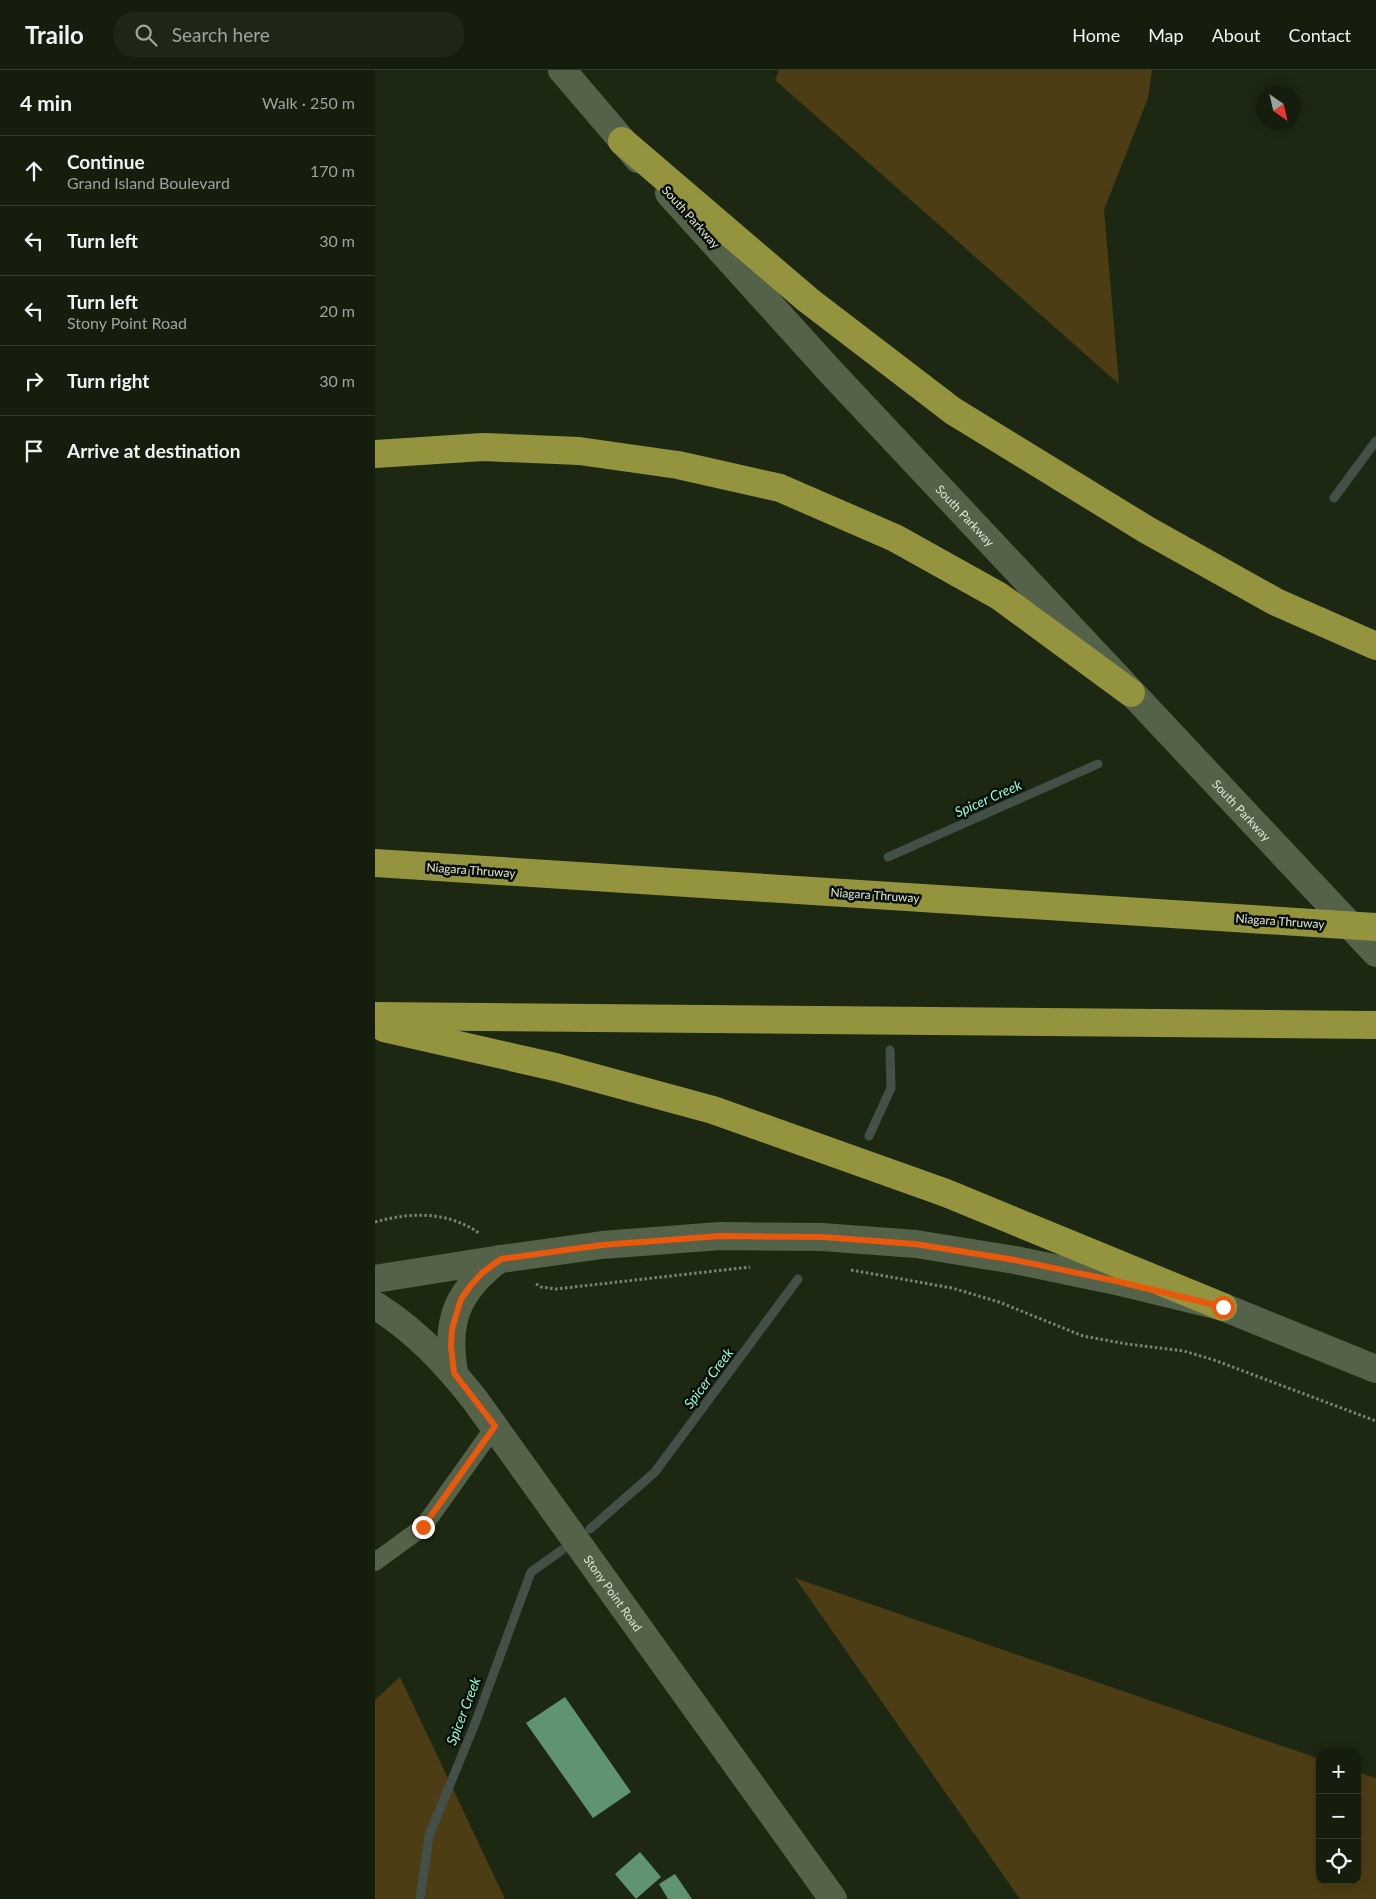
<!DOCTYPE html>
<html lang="en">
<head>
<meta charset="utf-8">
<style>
	:root { --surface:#151e0d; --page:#1e2716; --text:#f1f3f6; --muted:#9da29d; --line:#343c2e }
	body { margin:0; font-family:Lato,sans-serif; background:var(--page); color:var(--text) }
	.controls { position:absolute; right:15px; bottom:15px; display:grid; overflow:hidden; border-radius:10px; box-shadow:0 2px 12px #0003 }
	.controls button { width:45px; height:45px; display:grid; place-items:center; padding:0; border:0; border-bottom:1px solid var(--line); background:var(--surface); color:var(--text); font:25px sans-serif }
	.compass { position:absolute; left:881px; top:15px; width:45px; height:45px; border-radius:50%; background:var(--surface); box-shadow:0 2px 12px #0003; rotate:146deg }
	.stop { position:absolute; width:15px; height:15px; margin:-11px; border:4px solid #ea580c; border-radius:50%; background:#fff }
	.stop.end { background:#ea580c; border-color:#fff; box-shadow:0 1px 5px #0008 }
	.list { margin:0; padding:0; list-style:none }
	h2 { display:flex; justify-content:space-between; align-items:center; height:65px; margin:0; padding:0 20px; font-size:21px }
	h2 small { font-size:16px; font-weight:400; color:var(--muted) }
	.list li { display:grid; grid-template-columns:32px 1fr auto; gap:15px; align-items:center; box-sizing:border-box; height:70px; padding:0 20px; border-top:1px solid var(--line) }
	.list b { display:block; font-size:19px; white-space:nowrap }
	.list p { margin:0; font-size:16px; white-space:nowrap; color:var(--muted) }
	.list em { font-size:16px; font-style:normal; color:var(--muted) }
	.icon { flex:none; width:28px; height:28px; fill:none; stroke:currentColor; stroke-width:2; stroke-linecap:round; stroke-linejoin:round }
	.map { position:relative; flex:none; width:1001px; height:1829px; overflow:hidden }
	header { display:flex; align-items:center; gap:30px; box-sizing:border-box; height:70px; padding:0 25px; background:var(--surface); border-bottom:1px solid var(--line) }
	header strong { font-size:24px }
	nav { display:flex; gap:28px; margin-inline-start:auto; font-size:18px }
	.search { width:350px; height:45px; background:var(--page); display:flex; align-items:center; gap:12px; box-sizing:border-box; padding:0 18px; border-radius:20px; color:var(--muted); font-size:19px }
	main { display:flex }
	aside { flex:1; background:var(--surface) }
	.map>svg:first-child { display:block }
	.green { fill:#4d3d14 }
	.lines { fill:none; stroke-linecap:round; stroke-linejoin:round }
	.stream { stroke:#435048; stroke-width:9 }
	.building { fill:#60936f }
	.path { stroke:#798370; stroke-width:3; stroke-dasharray:2.5 2.5; stroke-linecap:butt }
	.service { stroke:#546249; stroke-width:18 }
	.tertiary { stroke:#546249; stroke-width:28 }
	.secondary { stroke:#546249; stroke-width:28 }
	.motorway { stroke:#94933e; stroke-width:28 }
	.route { stroke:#ea580c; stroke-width:6 }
	.labels { text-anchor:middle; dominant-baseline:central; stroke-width:5; stroke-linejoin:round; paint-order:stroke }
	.street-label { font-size:12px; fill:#e0e7d9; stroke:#0a0f06 }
	.water-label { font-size:14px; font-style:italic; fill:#91fce0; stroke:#0a0f06 }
</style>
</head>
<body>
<header>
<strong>Trailo</strong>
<div class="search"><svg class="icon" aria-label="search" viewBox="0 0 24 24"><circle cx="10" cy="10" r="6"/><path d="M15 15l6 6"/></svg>Search here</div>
<nav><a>Home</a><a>Map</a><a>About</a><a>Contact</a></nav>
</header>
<main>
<aside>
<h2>4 min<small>Walk · 250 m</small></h2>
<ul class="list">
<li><svg class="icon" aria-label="ahead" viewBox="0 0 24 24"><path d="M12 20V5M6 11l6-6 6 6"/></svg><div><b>Continue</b><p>Grand Island Boulevard</p></div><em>170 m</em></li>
<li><svg class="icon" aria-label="left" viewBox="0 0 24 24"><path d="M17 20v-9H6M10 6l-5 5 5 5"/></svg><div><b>Turn left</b></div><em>30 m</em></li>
<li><svg class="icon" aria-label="left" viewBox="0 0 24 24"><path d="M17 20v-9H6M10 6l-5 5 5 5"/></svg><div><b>Turn left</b><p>Stony Point Road</p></div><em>20 m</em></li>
<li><svg class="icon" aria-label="right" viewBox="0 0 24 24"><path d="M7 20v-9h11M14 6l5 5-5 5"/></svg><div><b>Turn right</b></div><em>30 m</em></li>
<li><svg class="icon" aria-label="arrive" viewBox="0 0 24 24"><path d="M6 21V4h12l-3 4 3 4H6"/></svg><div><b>Arrive at destination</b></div></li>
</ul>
</aside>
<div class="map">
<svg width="1001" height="1829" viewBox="0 0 1001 1829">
	<rect width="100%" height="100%" fill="#1c2811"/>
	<g class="green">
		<path d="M404 0H777L773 28 729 140 744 314 400 10Z"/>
		<path d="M420 1508 945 1689V1810H982V1702L1001 1708V1829H645Z"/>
		<path d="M25 1607 130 1829H0V1630Z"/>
	</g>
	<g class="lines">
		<g class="stream">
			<path d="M959 428 1001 371"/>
			<path d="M513 787 723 694"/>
			<path d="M494 1066 516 1018 515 980"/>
			<path d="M215 1459 280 1402 423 1209"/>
			<path d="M45 1829 54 1766 101 1651 156 1502 187 1480"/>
		</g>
	</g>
	<g class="building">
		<path d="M190 1627 256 1722 218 1748 151 1653Z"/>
		<path d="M265 1782 286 1807 261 1829 240 1804Z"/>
		<path d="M300 1804 317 1829H293L284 1814Z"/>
	</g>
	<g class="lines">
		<g class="path">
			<path d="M0 1152C36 1142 72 1141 104 1163"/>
			<path d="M476 1200 577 1218 624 1232 708 1266 752 1274 809 1281 839 1290 1001 1351"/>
			<path d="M161 1214 166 1217 181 1219 375 1197"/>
		</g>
		<path class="service" d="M0 1492 48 1457 120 1356"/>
		<path class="tertiary" id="s1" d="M0 1235C40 1260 71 1293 100 1330L458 1829"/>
		<g class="secondary">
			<path d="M187 0 263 89"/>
			<path id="s2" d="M294 123 455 301 1001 883"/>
			<path d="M0 1209 126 1189 227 1175 345 1166 447 1167 541 1174 640 1190 741 1211 848 1237 1001 1299"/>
			<path d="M79 1303C70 1251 82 1221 124 1189"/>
		</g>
		<g class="motorway">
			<path d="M247 71 433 230 578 341 772 460 901 532 1001 576"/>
			<path d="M0 384 108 377 204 381 303 395 405 418 520 468 624 526 756 623"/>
			<path d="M0 793 1001 857"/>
			<path d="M0 946 1001 955"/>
			<path d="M9 958 180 997 338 1040 571 1123 848 1237"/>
		</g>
	</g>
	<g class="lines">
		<path class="route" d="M48 1457 120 1356 79 1303 76 1276 77 1259 86 1229 96 1215 108 1202 126 1189 227 1175 345 1166 447 1167 540 1174 640 1190 741 1211 848 1237"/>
	</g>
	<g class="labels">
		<g class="street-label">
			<text transform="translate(316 147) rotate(48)">South Parkway</text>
			<text stroke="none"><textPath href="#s2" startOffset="438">South Parkway</textPath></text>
			<text stroke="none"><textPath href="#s2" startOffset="842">South Parkway</textPath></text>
			<text transform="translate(96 800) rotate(4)">Niagara Thruway</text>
			<text transform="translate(500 825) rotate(4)">Niagara Thruway</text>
			<text transform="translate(905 851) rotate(4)">Niagara Thruway</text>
			<text stroke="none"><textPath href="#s1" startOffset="376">Stony Point Road</textPath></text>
		</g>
		<g class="water-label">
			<text transform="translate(613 728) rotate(-24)">Spicer Creek</text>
			<text transform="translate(333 1308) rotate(-53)">Spicer Creek</text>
			<text transform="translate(88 1641) rotate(-69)">Spicer Creek</text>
		</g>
	</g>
</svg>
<div class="controls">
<button>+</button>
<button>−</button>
<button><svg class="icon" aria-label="locate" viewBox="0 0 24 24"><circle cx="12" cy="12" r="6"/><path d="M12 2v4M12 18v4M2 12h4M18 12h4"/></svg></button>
</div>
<svg class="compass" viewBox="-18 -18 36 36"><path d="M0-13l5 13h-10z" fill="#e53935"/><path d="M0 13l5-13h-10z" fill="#9da29d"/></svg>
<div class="stop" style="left:848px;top:1237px"></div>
<div class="stop end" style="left:48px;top:1457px"></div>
</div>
</main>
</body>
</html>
